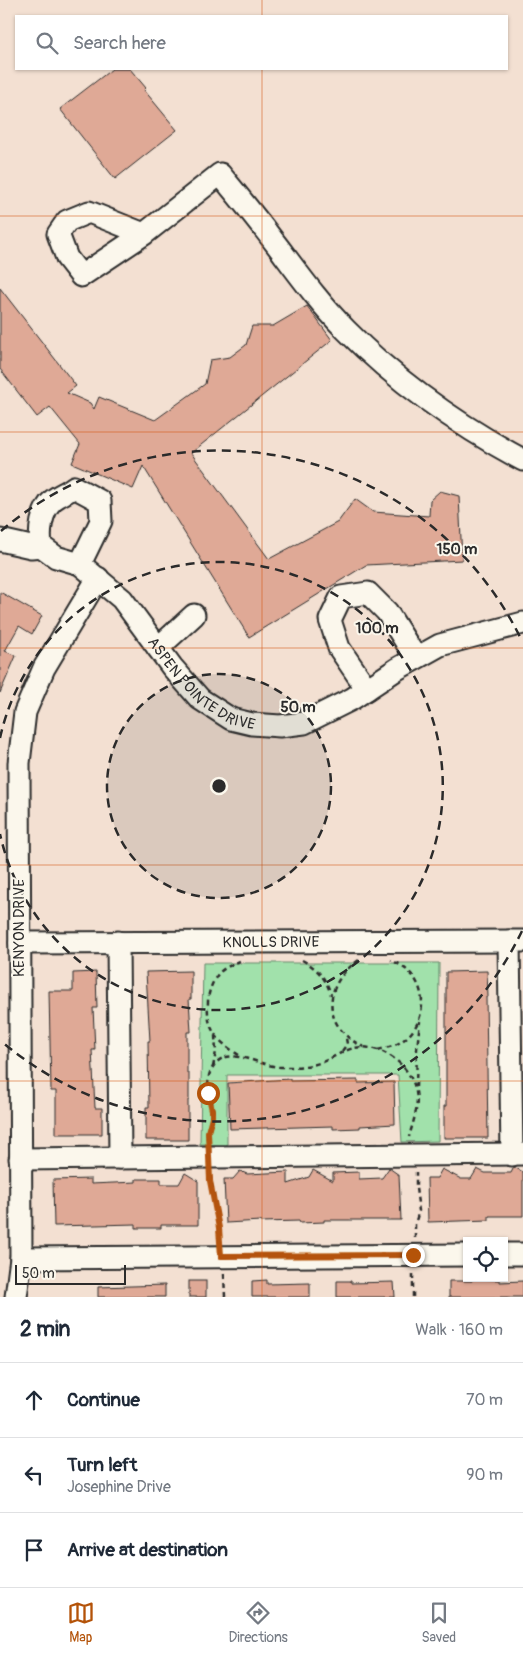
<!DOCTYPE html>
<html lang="en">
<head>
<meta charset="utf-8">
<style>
	:root { --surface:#fff; --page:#f2f2f3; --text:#1f2937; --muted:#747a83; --line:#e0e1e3; --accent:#b45309 }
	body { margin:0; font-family:Pangolin,sans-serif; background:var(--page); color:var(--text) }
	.controls { position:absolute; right:15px; bottom:15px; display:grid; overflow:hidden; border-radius:0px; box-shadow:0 1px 4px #0004 }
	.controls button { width:45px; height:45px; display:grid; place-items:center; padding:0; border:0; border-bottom:1px solid var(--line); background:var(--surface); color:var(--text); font:25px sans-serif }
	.scale { position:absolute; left:15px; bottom:12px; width:111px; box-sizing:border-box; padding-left:5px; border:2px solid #2b2b2b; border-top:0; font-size:14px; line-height:18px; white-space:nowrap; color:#2b2b2b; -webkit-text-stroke:4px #fbf7ec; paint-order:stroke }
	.stop { position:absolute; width:15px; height:15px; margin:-11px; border:4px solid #b45309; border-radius:50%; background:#fff }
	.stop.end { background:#b45309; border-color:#fff; box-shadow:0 1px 5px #0008 }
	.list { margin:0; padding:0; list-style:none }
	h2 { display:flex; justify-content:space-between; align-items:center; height:65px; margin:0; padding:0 20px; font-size:21px }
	h2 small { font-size:16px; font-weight:400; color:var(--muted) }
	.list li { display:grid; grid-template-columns:32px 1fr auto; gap:15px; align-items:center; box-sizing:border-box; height:75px; padding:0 20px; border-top:1px solid var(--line) }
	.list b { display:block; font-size:19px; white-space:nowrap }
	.list p { margin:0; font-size:16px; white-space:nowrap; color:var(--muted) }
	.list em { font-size:16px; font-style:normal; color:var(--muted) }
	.icon { flex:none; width:28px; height:28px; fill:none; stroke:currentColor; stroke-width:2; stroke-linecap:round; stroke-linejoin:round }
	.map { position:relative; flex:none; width:523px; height:1297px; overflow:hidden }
	.search { position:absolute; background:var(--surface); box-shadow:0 1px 4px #0004; left:15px; right:15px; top:15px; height:55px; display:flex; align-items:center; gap:12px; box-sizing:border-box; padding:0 18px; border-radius:0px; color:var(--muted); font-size:19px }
	.sheet { height:290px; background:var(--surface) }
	nav { display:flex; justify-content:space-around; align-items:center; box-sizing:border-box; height:70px; border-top:1px solid var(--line); background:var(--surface); font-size:14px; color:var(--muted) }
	nav a { display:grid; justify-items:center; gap:2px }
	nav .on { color:var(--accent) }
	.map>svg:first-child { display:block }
	.green { fill:#a1e1ab; stroke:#66866b }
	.building { fill:#dfa996; stroke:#2b2b2b }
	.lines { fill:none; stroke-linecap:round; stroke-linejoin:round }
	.minor-casing { stroke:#2b2b2b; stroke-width:25 }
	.path { stroke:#2b2b2b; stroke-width:2.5; stroke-dasharray:5 4; stroke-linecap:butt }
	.minor { stroke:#fbf7ec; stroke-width:21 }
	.route { stroke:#b45309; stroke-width:6 }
	.grid { fill:none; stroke:#d5540f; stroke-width:1; stroke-opacity:0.55 }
	.ring { fill:none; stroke:#2b2b2b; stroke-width:2.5; stroke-dasharray:9 6 }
	.labels { text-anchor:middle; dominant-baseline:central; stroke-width:4; stroke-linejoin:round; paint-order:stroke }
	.street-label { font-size:15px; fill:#2b2b2b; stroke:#fbf7ec }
	.centre { fill:#2b2b2b; stroke:#fbf7ec; stroke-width:2.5 }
	.ring-label { font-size:15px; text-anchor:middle; font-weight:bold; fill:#2b2b2b; stroke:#fbf7ec; stroke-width:4; stroke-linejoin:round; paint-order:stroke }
</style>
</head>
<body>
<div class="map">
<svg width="523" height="1297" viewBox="0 0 523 1297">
	<rect width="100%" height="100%" fill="#f3e0d2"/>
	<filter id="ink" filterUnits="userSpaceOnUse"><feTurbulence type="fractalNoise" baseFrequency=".02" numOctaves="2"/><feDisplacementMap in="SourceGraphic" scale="10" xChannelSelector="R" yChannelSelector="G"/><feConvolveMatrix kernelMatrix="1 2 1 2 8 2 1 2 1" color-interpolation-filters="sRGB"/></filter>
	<g filter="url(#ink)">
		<path class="green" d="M203 963H439L438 1141 402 1142 398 1075H227V1145L200 1144Z"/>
		<g class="building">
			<path d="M112 69H130L146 88 144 90 177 130 115 179 60 109Z"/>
			<path d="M0 288 76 386 67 393 90 403 94 409 99 397 155 420 205 384 210 360 230 357 246 345 252 326H273L307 306 332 340 191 453 269 559 338 522 355 499 373 512 429 516 430 500 440 491 459 496 462 560 366 565 249 637 143 466 133 489 72 463 80 444 50 407 37 417 0 369Z"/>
			<path d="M0 592 42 616 32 634 19 626 5 651 16 656 0 693Z"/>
			<path d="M191 971V999H189L191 1032H187V1073H189V1100H188V1140H146V1107H149L148 1041H150L146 972Z"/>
			<path d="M487 971 488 997H486L488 1138H444V1106H446V972Z"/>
			<path d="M96 972 97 1008H93L95 1050H92L95 1108H102V1134H56V1091H51L49 991H73V973Z"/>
			<path d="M290 1079V1081L358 1080V1083L394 1082 395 1124 360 1126V1128L333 1129V1126L230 1129 228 1083Z"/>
			<path d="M514 1167 523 1172V1216H489V1220L428 1222 427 1178H437L442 1169 461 1179H471L477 1169 485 1173H511Z"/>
			<path d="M389 1168 399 1175 401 1220H324V1222L300 1223 299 1221 261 1222V1221L226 1223 224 1179H233L240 1171 247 1174 288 1172V1184L309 1177 313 1170 333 1181V1173L359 1172V1179L382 1178Z"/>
			<path d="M185 1173 198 1181V1225H161V1228H136V1224L54 1226 53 1180 91 1179V1184L136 1182V1179H161V1184H179Z"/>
			<path d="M472 1279 500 1280V1282L523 1281V1297H449V1281H472Z"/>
			<path d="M267 1280V1284L310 1283V1297H252V1281Z"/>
			<rect x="189" y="1281" width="17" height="16"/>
			<path d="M337 1281H351V1283L394 1282 395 1297H337Z"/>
			<path d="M165 1285V1297H98V1287Z"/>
		</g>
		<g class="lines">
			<defs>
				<g id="minor">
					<path d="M144 234 89 212 67 221 58 234 67 258 81 276 144 234 220 174C240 198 260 223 279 248 300 276 321 305 346 330 398 383 458 425 523 460"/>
					<path id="s1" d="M0 540 31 547 41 546 56 557 80 564 122 599 172 667 200 699 231 719 252 724 280 726 304 723 352 699 397 669 440 645 523 623"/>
					<path d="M41 546C39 531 41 511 53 500 59 495 68 492 74 487L100 501 101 521 80 564"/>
					<path d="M158 648 194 615"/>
					<path d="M367 689 339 648 330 620 341 597 368 593 387 612 416 658"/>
					<path d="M509 941 512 1155"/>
					<path d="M118 942 120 1158"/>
					<path id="s2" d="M20 943 523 941"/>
					<path d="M20 1159 523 1154"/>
					<path d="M504 1254H523"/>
					<path d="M21 1258 467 1255"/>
					<path d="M16 1297 21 1258 19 763 25 712 44 668 98 578"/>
				</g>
			</defs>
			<use href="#minor" class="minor-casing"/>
			<g class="path">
				<path d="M302 960C317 968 326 978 331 995"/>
				<path d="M359 960C321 985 322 1028 364 1047"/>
				<path d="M378 1050C384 1048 391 1047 397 1044 422 1031 430 999 413 976 407 969 399 964 391 960"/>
				<path d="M342 1051 347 1044 346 1038"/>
				<path d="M239 1055C217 1041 206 1029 208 1002 208 992 213 980 219 973 225 967 233 964 240 961"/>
				<path d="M213 1067 216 1052 215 1035"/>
				<path d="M416 1087 417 1049 420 1021"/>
				<path d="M208 1139C207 1131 211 1125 212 1117 216 1097 199 1082 216 1063 232 1046 261 1067 281 1067 295 1067 309 1067 322 1062 333 1058 342 1051 354 1048 381 1043 411 1065 416 1092 419 1108 413 1122 409 1137"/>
				<path d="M210 1175 219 1228V1238"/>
				<path d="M415 1238V1224L419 1211 416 1188V1172"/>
				<path d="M224 1274 225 1297"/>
				<path d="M413 1274V1297"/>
			</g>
			<use href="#minor" class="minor"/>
		</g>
	</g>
	<g class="lines" filter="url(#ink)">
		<path class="route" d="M208 1093 212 1110V1117L208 1132 210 1181 219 1228 221 1256 413 1255"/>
	</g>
	<path class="grid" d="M262 0V16M262 69V1297M0 216H523M0 432H523M0 648H523M0 865H523M0 1081H523"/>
	<circle cx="219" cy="786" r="112" fill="#2b2b2b" fill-opacity=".12"/>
	<g class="ring">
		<circle cx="219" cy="786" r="112"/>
		<path d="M0 738A224 224 0 1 1 0 834"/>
		<path d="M522 931A336 336 0 0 1 1 1041M1 531A336 336 0 0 1 522 641"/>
	</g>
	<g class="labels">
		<g class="street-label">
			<text stroke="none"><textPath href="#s1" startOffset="259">ASPEN POINTE DRIVE</textPath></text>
			<text transform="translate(19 928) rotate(-90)">KENYON DRIVE</text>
			<text stroke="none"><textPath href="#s2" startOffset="251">KNOLLS DRIVE</textPath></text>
		</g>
	</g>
	<circle cx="219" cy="786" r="8" class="centre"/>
	<g class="ring-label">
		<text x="457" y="554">150 m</text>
		<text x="377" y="633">100 m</text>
		<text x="298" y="712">50 m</text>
	</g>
</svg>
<div class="controls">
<button><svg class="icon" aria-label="locate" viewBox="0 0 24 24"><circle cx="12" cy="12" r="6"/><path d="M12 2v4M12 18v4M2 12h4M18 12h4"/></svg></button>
</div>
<div class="scale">50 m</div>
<div class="stop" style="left:208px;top:1093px"></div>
<div class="stop end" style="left:413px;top:1255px"></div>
<div class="search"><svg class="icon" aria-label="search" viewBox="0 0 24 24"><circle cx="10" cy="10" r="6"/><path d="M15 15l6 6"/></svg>Search here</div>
</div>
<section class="sheet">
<h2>2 min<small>Walk · 160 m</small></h2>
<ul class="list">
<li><svg class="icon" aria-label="ahead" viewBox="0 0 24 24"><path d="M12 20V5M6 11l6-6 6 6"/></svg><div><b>Continue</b></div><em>70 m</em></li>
<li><svg class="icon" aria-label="left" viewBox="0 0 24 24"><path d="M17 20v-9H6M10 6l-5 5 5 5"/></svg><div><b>Turn left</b><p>Josephine Drive</p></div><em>90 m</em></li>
<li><svg class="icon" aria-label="arrive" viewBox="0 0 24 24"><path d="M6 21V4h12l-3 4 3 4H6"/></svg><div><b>Arrive at destination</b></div></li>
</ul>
</section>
<nav>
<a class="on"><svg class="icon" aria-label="map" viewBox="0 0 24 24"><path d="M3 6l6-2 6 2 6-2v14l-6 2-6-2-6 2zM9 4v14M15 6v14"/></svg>Map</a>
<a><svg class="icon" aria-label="directions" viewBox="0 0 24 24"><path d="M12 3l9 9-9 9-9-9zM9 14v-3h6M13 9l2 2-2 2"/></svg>Directions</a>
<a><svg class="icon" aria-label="saved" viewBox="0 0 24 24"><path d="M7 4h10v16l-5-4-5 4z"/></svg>Saved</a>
</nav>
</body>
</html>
